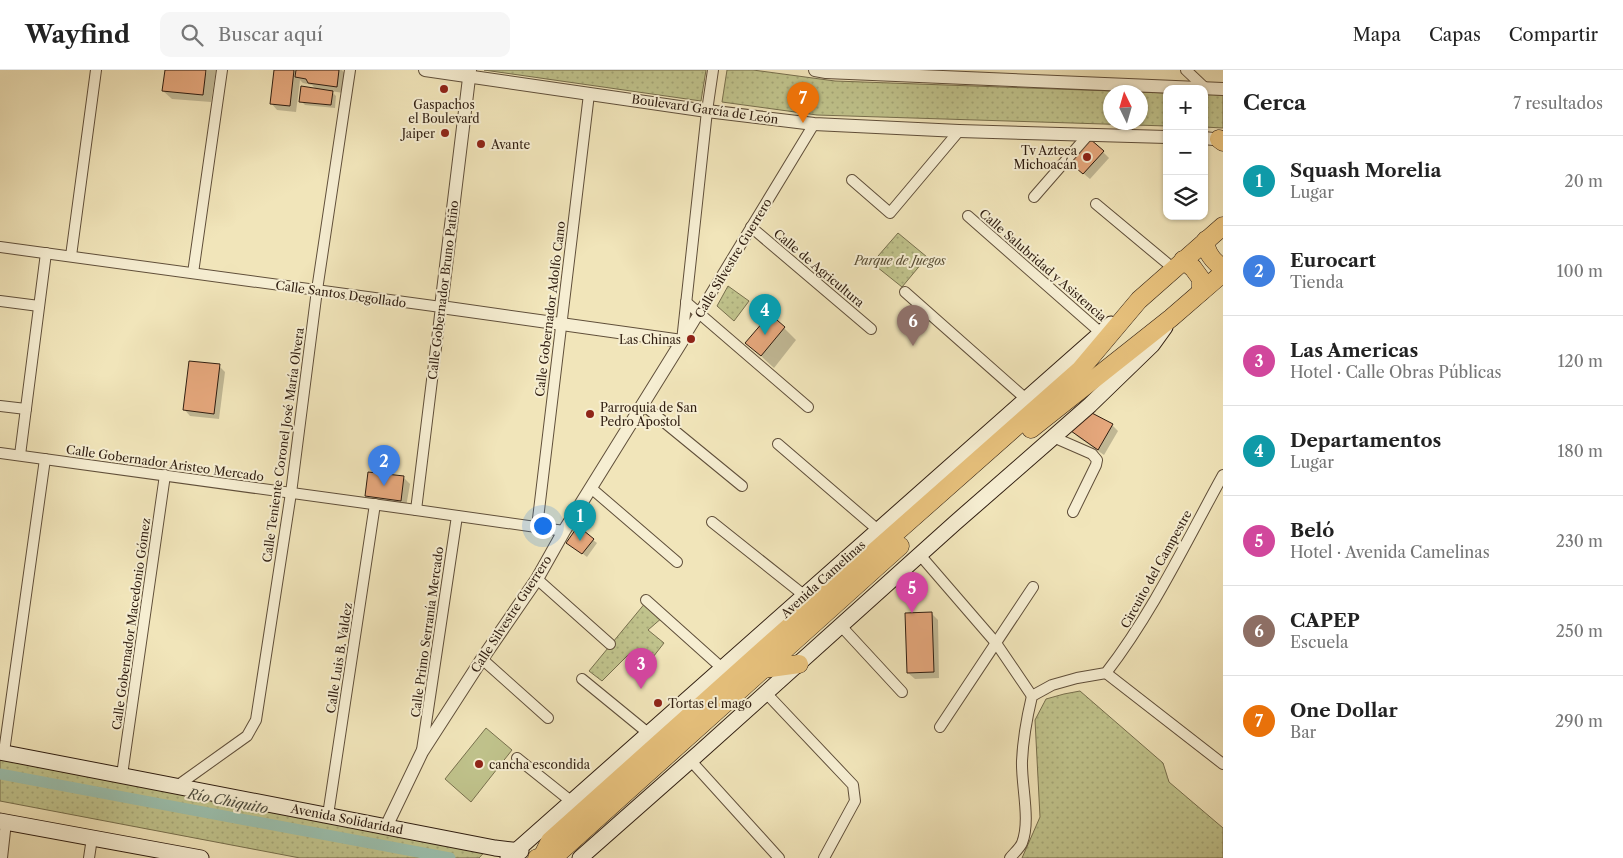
<!DOCTYPE html>
<html lang="es">
<head>
<meta charset="utf-8">
<style>
	:root { --surface:#fff; --page:#f6f6f6; --text:#222; --muted:#767676; --line:#e0e0e0; --accent:#8f2418 }
	body { margin:0; font-family:"Libre Caslon Text",serif; background:var(--page); color:var(--text) }
	.controls { position:absolute; right:15px; top:15px; display:grid; overflow:hidden; border-radius:10px; box-shadow:0 1px 4px #0004 }
	.controls button { width:45px; height:45px; display:grid; place-items:center; padding:0; border:0; border-bottom:1px solid var(--line); background:var(--surface); color:var(--text); font:25px sans-serif }
	.compass { position:absolute; left:1103px; top:15px; width:45px; height:45px; border-radius:50%; background:var(--surface); box-shadow:0 1px 4px #0004; rotate:355deg }
	.you { position:absolute; left:542px; top:455px; width:18px; height:18px; margin:-12px; border:4px solid #fff; border-radius:50%; background:#1a73e8; box-shadow:0 0 0 8px #1a73e833 }
	.badge { display:grid; place-items:center; width:32px; height:32px; border-radius:50%; background:var(--accent); color:#fff; font-size:16px; font-weight:700 }
	.pin { position:absolute; translate:-50% -41px; filter:drop-shadow(0 1px 2px #0008) }
	.pin::after { content:''; position:absolute; top:26px; width:18px; height:15px; background:inherit; clip-path:polygon(0 0,100% 0,50% 100%) }
	.list { margin:0; padding:0; list-style:none }
	h2 { display:flex; justify-content:space-between; align-items:center; height:65px; margin:0; padding:0 20px; font-size:21px }
	h2 small { font-size:16px; font-weight:400; color:var(--muted) }
	.list li { display:grid; grid-template-columns:32px 1fr auto; gap:15px; align-items:center; box-sizing:border-box; height:90px; padding:0 20px; border-top:1px solid var(--line) }
	.list b { display:block; font-size:19px; white-space:nowrap }
	.list p { margin:0; font-size:16px; white-space:nowrap; color:var(--muted) }
	.list em { font-size:16px; font-style:normal; color:var(--muted) }
	.icon { flex:none; width:28px; height:28px; fill:none; stroke:currentColor; stroke-width:2; stroke-linecap:round; stroke-linejoin:round }
	.map { position:relative; flex:none; width:1223px; height:788px; overflow:hidden }
	header { display:flex; align-items:center; gap:30px; box-sizing:border-box; height:70px; padding:0 25px; background:var(--surface); border-bottom:1px solid var(--line) }
	header strong { font-size:24px }
	nav { display:flex; gap:28px; margin-inline-start:auto; font-size:18px }
	.search { width:350px; height:45px; background:var(--page); display:flex; align-items:center; gap:12px; box-sizing:border-box; padding:0 18px; border-radius:10px; color:var(--muted); font-size:19px }
	main { display:flex }
	aside { flex:1; background:var(--surface) }
	.map>svg:first-child { display:block }
	.grass { fill:#c0c38c; stroke:#78704e }
	.park { fill:url(#park-dots); stroke:#78704e; fill-rule:evenodd }
	.shadow { fill:#0003 }
	.lines { fill:none; stroke-linecap:round; stroke-linejoin:round }
	.canal { stroke:#9bbfad; stroke-width:11 }
	.building { fill:#e5a77c; stroke:#2f1d10 }
	.minor-casing { stroke:#604f3a; stroke-width:12 }
	.tertiary-casing { stroke:#604f3a; stroke-width:14 }
	.secondary-casing { stroke:#2f1d10; stroke-width:17 }
	.trunk-casing { stroke:#2f1d10; stroke-width:19 }
	.minor { stroke:#f6eed2; stroke-width:10 }
	.tertiary { stroke:#f6eed2; stroke-width:12 }
	.secondary { stroke:#f6eed2; stroke-width:15 }
	.trunk { stroke:#e8c27d; stroke-width:18 }
	.poi-dot { fill:#8f2418; stroke:#f6eed2; stroke-width:2 }
	.labels { text-anchor:middle; dominant-baseline:central; stroke-width:4; stroke-linejoin:round; paint-order:stroke }
	.poi-label { font-size:12px; fill:#2f1d10; stroke:#f6eed2; text-anchor:start }
	.street-label { font-size:12px; fill:#2f1d10; stroke:#f6eed2 }
	.park-label { font-size:12px; font-style:italic; fill:#5a4f35; stroke:#f6eed2 }
	.water-label { font-size:14px; font-style:italic; fill:#4f4e3f; stroke:#f6eed2 }
</style>
</head>
<body>
<header>
<strong>Wayfind</strong>
<div class="search"><svg class="icon" aria-label="search" viewBox="0 0 24 24"><circle cx="10" cy="10" r="6"/><path d="M15 15l6 6"/></svg>Buscar aquí</div>
<nav><a>Mapa</a><a>Capas</a><a>Compartir</a></nav>
</header>
<main>
<div class="map">
<svg width="1223" height="788" viewBox="0 0 1223 788">
	<defs>
		<pattern id="park-dots" width="8" height="8" patternUnits="userSpaceOnUse" patternTransform="scale(1.25)"><rect width="8" height="8" fill="#c0c38c"/><path d="M2 2h.1M6 6h.1" fill="none" stroke="#a5a778" stroke-width="1.8" stroke-linecap="round"/></pattern>
	</defs>
	<rect width="100%" height="100%" fill="#f1e5ba"/>
	<filter id="stains"><feTurbulence type="fractalNoise" baseFrequency=".004" numOctaves="4"/><feColorMatrix values="0 0 0 0 .2 0 0 0 0 .09 0 0 0 0 .02 0 0 0 .5 -.17"/></filter>
	<radialGradient id="worn" r=".72"><stop offset=".6" stop-color="#630" stop-opacity="0"/><stop offset="1" stop-color="#630" stop-opacity=".3"/></radialGradient>
	<path class="grass" d="M486 658 512 680 471 732 445 709Z"/>
	<g class="park">
		<path d="M484 0H706L701 31Z"/>
		<path d="M727 0H753L835 11 1167 23V56L817 45 722 32ZM1110 22H1140V52H1110Z"/>
		<path d="M1204 24 1223 25V58L1204 57Z"/>
		<path d="M898 163 927 187 902 217 872 193Z"/>
		<path d="M728 216 749 231 734 251 717 236Z"/>
		<path d="M646 532 663 547 648 560 664 573 646 596 630 583 602 611 589 601Z"/>
		<path d="M1080 621 1163 693 1169 712 1223 758V788H1022L1040 747 1035 650 1046 629 1064 624Z"/>
		<path d="M0 680 490 776 479 788H300L0 731Z"/>
	</g>
	<g class="shadow">
		<path d="M166 0H205L203 9H205L207 0H216L211 32 172 29 163 21Z"/>
		<path d="M275 0H342L345 4 343 23 331 21 336 26 335 38 305 35 301 31 317 20 312 15 303 13 300 10 296 42 277 40 271 33Z"/>
		<path d="M1103 82 1109 88 1090 109 1078 99Z"/>
		<path d="M784 258 796 270 774 298 747 273Z"/>
		<path d="M219 296 225 302 219 349 190 346 184 339Z"/>
		<path d="M1112 355 1118 361 1104 385 1078 367 1072 361Z"/>
		<path d="M404 408 410 414 406 437 372 432 366 426Z"/>
		<path d="M593 470 597 473 587 487 568 473Z"/>
		<path d="M932 544 938 550 939 608 915 609 908 603Z"/>
	</g>
	<g class="lines">
		<path class="canal" d="M0 704 450 788"/>
	</g>
	<g class="building">
		<path d="M165 0H206L203 25 162 21Z"/>
		<path d="M274 0H294L290 36 270 34Z"/>
		<path d="M296 0H339L337 17 308 13 306 9 295 7Z"/>
		<path d="M301 16 333 21 331 35 299 32Z"/>
		<path d="M1090 69 1104 81 1083 104 1070 93Z"/>
		<path d="M770 244 785 257 761 286 745 273Z"/>
		<path d="M189 291 220 294 214 344 183 340Z"/>
		<path d="M1090 342 1113 354 1098 380 1071 361Z"/>
		<path d="M368 402 404 406 401 431 365 426Z"/>
		<path d="M578 456 594 469 582 484 566 473Z"/>
		<path d="M932 542 934 602 907 603 905 543Z"/>
	</g>
	<g class="lines">
		<defs>
			<g id="minor">
				<path d="M1186 0 1205 18"/>
				<path d="M852 110 890 143 959 61"/>
				<path d="M1034 127 1088 65"/>
				<path d="M1096 134 1174 199"/>
				<path d="M968 146 1101 263"/>
				<path d="M751 157 871 259"/>
				<path d="M0 177 441 237 416 440"/>
				<path d="M71 186 96 0"/>
				<path d="M193 203 222 0"/>
				<path d="M905 222 1026 329"/>
				<path d="M0 231 39 236"/>
				<path d="M686 232 808 337"/>
				<path d="M684 268 814 54"/>
				<path d="M682 271 707 41 713 0"/>
				<path d="M642 334 742 416"/>
				<path d="M0 336 26 339"/>
				<path d="M1053 367 1092 384 1097 390 1096 395 1073 442"/>
				<path d="M778 374 878 460"/>
				<path d="M0 383 416 440 564 461"/>
				<path d="M20 385 46 183"/>
				<path d="M591 418 677 492"/>
				<path d="M712 452 805 526"/>
				<path d="M537 457 589 24"/>
				<path d="M920 485 996 573 1032 626"/>
				<path d="M537 509 610 574"/>
				<path d="M646 530 723 599"/>
				<path d="M841 556 902 622"/>
				<path d="M482 589 548 648"/>
				<path d="M1106 603 1223 694"/>
				<path d="M582 609 648 663"/>
				<path d="M766 623 853 715 855 731 824 788"/>
				<path d="M940 657 1033 517"/>
				<path d="M422 680 457 446"/>
				<path d="M4 682 45 389"/>
				<path d="M517 688 572 732"/>
				<path d="M691 691 779 788"/>
				<path d="M122 705 165 405"/>
				<path d="M177 716 247 666 256 650 291 423 317 220 350 0"/>
				<path d="M328 745 375 434"/>
				<path d="M2 788 6 752"/>
				<path d="M89 788 92 768"/>
				<path d="M1010 788C1014 783 1020 778 1022 773 1031 751 1021 714 1022 691 1023 669 1027 647 1032 626L1052 615 1077 608 1106 603C1153 542 1186 472 1223 405"/>
			</g>
			<g id="tertiary">
				<path d="M425 0 707 41 814 54 959 61 1167 67"/>
				<path d="M815 0 826 2 1223 19"/>
				<path d="M1204 68 1223 70"/>
				<path d="M386 757 422 682 482 589 537 509 564 461 682 271 441 237 470 0"/>
			</g>
			<g id="secondary">
				<path d="M0 682 495 778 521 781"/>
				<path d="M0 751 201 788"/>
				<path d="M508 788 1111 254"/>
				<path d="M580 788 699 683 955 453 1090 335 1152 275 1165 257"/>
			</g>
			<g id="trunk">
				<path d="M1219 69 1223 72"/>
				<path d="M1206 170C1205 182 1214 192 1223 198"/>
				<path d="M1183 190 1193 198 1201 209V222"/>
				<path d="M1031 359 1171 248 1223 203"/>
				<path d="M763 599 799 594"/>
				<path d="M537 788 542 787 550 771 761 582 1080 300 1139 230 1223 156"/>
				<path d="M553 788 900 476"/>
			</g>
		</defs>
		<use href="#minor" class="minor-casing"/>
		<use href="#tertiary" class="tertiary-casing"/>
		<use href="#secondary" class="secondary-casing"/>
		<use href="#trunk" class="trunk-casing"/>
		<use href="#minor" class="minor"/>
		<use href="#tertiary" class="tertiary"/>
		<use href="#secondary" class="secondary"/>
		<use href="#trunk" class="trunk"/>
	</g>
	<g class="poi-dot">
		<circle cx="444" cy="19" r="5"/>
		<circle cx="445" cy="63" r="5"/>
		<circle cx="481" cy="74" r="5"/>
		<circle cx="1087" cy="87" r="5"/>
		<circle cx="691" cy="269" r="5"/>
		<circle cx="590" cy="344" r="5"/>
		<circle cx="658" cy="633" r="5"/>
		<circle cx="479" cy="694" r="5"/>
	</g>
	<g class="labels">
		<g class="poi-label">
			<text x="444" y="34" text-anchor="middle">Gaspachos<tspan x="444" dy="14">el Boulevard</tspan></text>
			<text x="435" y="63" text-anchor="end">Jaiper</text>
			<text x="491" y="74">Avante</text>
			<text x="1077" y="80" text-anchor="end">Tv Azteca<tspan x="1077" dy="14">Michoacán</tspan></text>
			<text x="681" y="269" text-anchor="end">Las Chinas</text>
			<text x="600" y="337">Parroquia de San<tspan x="600" dy="14">Pedro Apostol</tspan></text>
			<text x="668" y="633">Tortas el mago</text>
			<text x="489" y="694">cancha escondida</text>
		</g>
		<g class="street-label">
			<text transform="translate(705 39) rotate(8)">Boulevard García de León</text>
			<text transform="translate(733 188) rotate(-59)">Calle Silvestre Guerrero</text>
			<text transform="translate(1043 195) rotate(41)">Calle Salubridad y Asistencia</text>
			<text transform="translate(819 198) rotate(40)">Calle de Agricultura</text>
			<text transform="translate(443 220) rotate(-83)">Calle Gobernador Bruno Patiño</text>
			<text transform="translate(341 224) rotate(8)">Calle Santos Degollado</text>
			<text transform="translate(550 239) rotate(-83)">Calle Gobernador Adolfo Cano</text>
			<text transform="translate(283 375) rotate(-82)">Calle Teniente Coronel José María Olvera</text>
			<text transform="translate(165 393) rotate(8)">Calle Gobernador Aristeo Mercado</text>
			<text transform="translate(1156 499) rotate(-61)">Circuito del Campestre</text>
			<text transform="translate(823 509) rotate(-42)">Avenida Camelinas</text>
			<text transform="translate(511 544) rotate(-57)">Calle Silvestre Guerrero</text>
			<text transform="translate(131 554) rotate(-82)">Calle Gobernador Macedonio Gómez</text>
			<text transform="translate(427 562) rotate(-82)">Calle Primo Serranía Mercado</text>
			<text transform="translate(339 588) rotate(-81)">Calle Luis B. Valdez</text>
			<text transform="translate(347 749) rotate(11)">Avenida Solidaridad</text>
		</g>
		<g class="park-label">
			<text x="900" y="190">Parque de Juegos</text>
		</g>
		<g class="water-label">
			<text transform="translate(228 731) rotate(11)">Río Chiquito</text>
		</g>
	</g>
	<rect width="100%" height="100%" filter="url(#stains)"/>
	<rect width="100%" height="100%" fill="url(#worn)"/>
</svg>
<div class="controls">
<button>+</button>
<button>−</button>
<button><svg class="icon" aria-label="layers" viewBox="0 0 24 24"><path d="M12 4l9 5-9 5-9-5zM3 14l9 5 9-5"/></svg></button>
</div>
<svg class="compass" viewBox="-18 -18 36 36"><path d="M0-13l5 13h-10z" fill="#e53935"/><path d="M0 13l5-13h-10z" fill="#767676"/></svg>
<div class="you"></div>
<div class="pin badge" style="left:580px;top:471px;background:#0f9aa8">1</div>
<div class="pin badge" style="left:384px;top:416px;background:#3f7fe0">2</div>
<div class="pin badge" style="left:641px;top:619px;background:#d1479c">3</div>
<div class="pin badge" style="left:765px;top:265px;background:#0f9aa8">4</div>
<div class="pin badge" style="left:912px;top:543px;background:#d1479c">5</div>
<div class="pin badge" style="left:913px;top:276px;background:#8d6e63">6</div>
<div class="pin badge" style="left:803px;top:53px;background:#e8710a">7</div>
</div>
<aside>
<h2>Cerca<small>7 resultados</small></h2>
<ul class="list">
<li><span class="badge" style="background:#0f9aa8">1</span><div><b>Squash Morelia</b><p>Lugar</p></div><em>20 m</em></li>
<li><span class="badge" style="background:#3f7fe0">2</span><div><b>Eurocart</b><p>Tienda</p></div><em>100 m</em></li>
<li><span class="badge" style="background:#d1479c">3</span><div><b>Las Americas</b><p>Hotel · Calle Obras Públicas</p></div><em>120 m</em></li>
<li><span class="badge" style="background:#0f9aa8">4</span><div><b>Departamentos</b><p>Lugar</p></div><em>180 m</em></li>
<li><span class="badge" style="background:#d1479c">5</span><div><b>Beló</b><p>Hotel · Avenida Camelinas</p></div><em>230 m</em></li>
<li><span class="badge" style="background:#8d6e63">6</span><div><b>CAPEP</b><p>Escuela</p></div><em>250 m</em></li>
<li><span class="badge" style="background:#e8710a">7</span><div><b>One Dollar</b><p>Bar</p></div><em>290 m</em></li>
</ul>
</aside>
</main>
</body>
</html>
